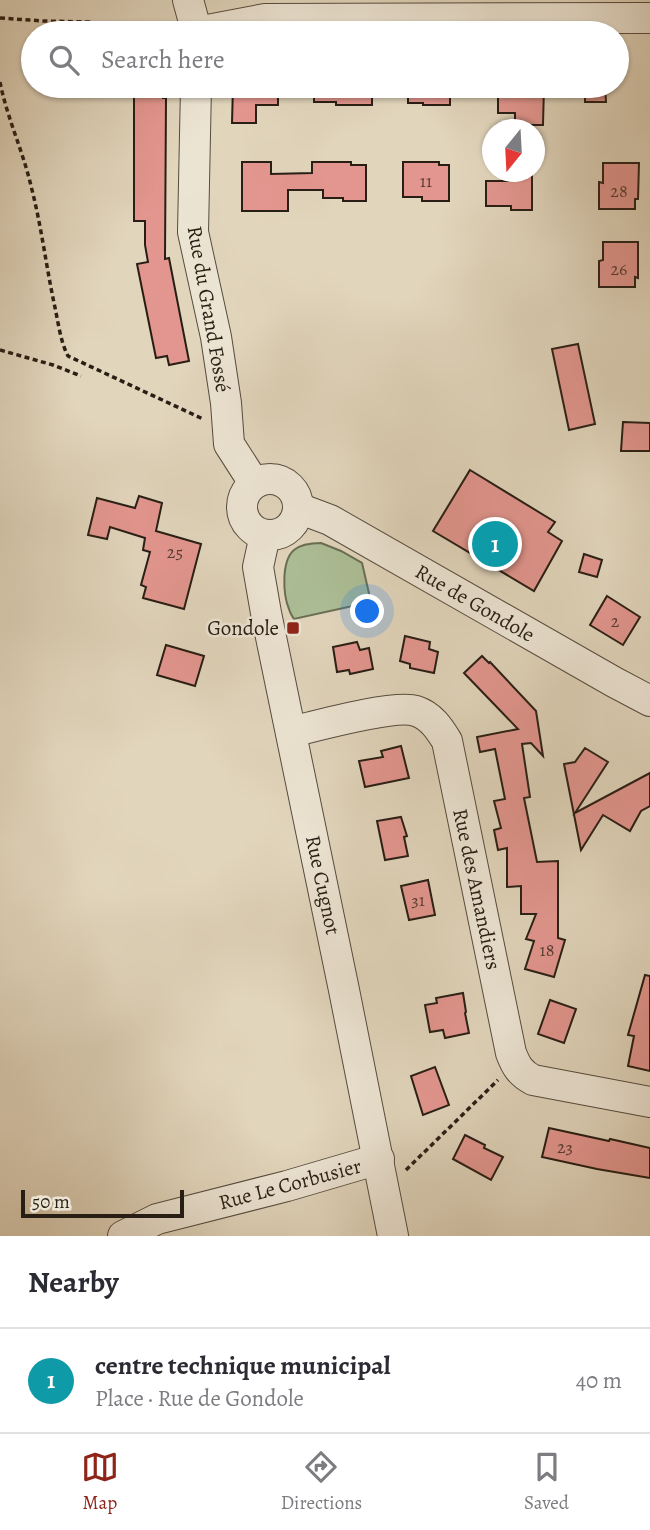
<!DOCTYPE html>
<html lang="en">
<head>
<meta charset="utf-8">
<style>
	:root { --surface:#fff; --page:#f7f7f7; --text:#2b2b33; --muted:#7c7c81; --line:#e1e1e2; --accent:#8f2418 }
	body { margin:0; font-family:Alegreya,serif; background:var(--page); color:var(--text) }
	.compass { position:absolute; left:482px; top:119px; width:63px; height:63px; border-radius:50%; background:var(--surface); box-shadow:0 2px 5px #0004; rotate:198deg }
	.scale { position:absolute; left:21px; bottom:18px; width:163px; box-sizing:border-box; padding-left:7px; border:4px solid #281e14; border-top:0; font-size:19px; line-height:24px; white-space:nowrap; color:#281e14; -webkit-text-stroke:5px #ece4d3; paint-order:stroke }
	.you { position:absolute; left:368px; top:612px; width:24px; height:24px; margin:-18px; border:5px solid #fff; border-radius:50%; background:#1a73e8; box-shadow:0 0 0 10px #1a73e833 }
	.badge { display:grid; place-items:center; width:46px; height:46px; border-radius:50%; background:var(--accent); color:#fff; font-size:23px; font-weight:700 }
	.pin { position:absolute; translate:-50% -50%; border:4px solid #fff; box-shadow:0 2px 7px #0006 }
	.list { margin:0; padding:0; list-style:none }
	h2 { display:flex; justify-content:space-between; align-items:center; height:91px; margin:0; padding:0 28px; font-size:30px }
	h2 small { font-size:23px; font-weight:400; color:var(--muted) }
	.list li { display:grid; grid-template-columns:46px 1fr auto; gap:21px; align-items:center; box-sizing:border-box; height:105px; padding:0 28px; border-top:2px solid var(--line) }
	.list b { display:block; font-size:26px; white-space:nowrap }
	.list p { margin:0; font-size:23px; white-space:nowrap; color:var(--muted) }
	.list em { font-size:23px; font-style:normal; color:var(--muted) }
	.icon { flex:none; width:38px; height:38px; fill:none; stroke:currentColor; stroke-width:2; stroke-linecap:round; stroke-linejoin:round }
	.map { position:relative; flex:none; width:650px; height:1236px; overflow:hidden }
	.search { position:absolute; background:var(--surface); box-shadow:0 2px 5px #0004; left:21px; right:21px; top:21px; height:77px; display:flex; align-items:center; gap:18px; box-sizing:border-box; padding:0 24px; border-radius:38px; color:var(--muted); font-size:26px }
	.sheet { height:196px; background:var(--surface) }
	nav { display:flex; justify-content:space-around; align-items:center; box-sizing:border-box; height:98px; border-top:2px solid var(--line); background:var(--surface); font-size:19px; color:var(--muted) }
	nav a { display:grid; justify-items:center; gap:4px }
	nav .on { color:var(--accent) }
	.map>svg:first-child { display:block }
	.green { fill:#acbe96; stroke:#6a6e55; stroke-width:2 }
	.building { fill:#e3968f; stroke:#281e14; stroke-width:2 }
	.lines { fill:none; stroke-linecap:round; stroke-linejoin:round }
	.minor-casing { stroke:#564c3e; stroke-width:32 }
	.path { stroke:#281e14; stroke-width:3.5; stroke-dasharray:5 3.5; stroke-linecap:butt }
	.minor { stroke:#ece4d3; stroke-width:30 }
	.poi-dot { fill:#8f2418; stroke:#ece4d3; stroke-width:2.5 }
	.labels { text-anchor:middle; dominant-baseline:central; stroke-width:5; stroke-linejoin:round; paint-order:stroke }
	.number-label { font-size:18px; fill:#573c33 }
	.street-label { font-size:21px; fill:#281e14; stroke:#ece4d3 }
	.poi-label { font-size:21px; fill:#281e14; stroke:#ece4d3; text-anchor:end }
</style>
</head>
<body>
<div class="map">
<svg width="650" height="1236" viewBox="0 0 650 1236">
	<rect width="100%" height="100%" fill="#e1d5bc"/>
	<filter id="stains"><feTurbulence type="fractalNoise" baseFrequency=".00286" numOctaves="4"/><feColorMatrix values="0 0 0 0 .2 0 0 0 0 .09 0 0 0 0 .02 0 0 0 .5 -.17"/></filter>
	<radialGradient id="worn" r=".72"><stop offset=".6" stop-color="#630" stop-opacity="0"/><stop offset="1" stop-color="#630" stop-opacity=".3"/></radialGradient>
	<path class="green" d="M321 543 341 551 362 563 371 602 294 619C292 616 290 613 289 609 283 595 281 561 294 550 301 544 312 543 321 543Z"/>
	<g class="building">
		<path d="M134 86H163V98H166L165 259 169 258 189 361 169 365 167 356 156 358 137 264 148 262 145 245V221H134Z"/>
		<path d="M233 86H278V105H256V123H232Z"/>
		<path d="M314 86H372V105H336V102H314Z"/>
		<path d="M408 86H450V105H423V103H408Z"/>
		<path d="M498 86H544L543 125H515V113H498Z"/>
		<path d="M585 86H605L606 102H585Z"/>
		<path d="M242 162H271V174L312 173V162H351V165H366V201H343V198H323V190H288V211H242Z"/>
		<path d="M403 162H439V165H449V201H422V197H403Z"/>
		<path d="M603 163H639L638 199H635V209H599V182L603 183Z"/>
		<path d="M508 172H532V210H511V206H486V181H508Z"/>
		<path d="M603 242H638V278L635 277V287H599V261L603 260Z"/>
		<path d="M578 344 595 424 569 430 552 349Z"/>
		<path d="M623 422 650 423V451H621Z"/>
		<path d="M470 470 555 522 548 532 562 541 534 591 433 531Z"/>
		<path d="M139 496 162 503 156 531 201 544 184 609 143 598 146 587 141 585 150 552 143 550 145 538 110 527 107 539 88 535 97 498 135 508Z"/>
		<path d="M584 554 602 560 597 577 579 572Z"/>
		<path d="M607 596 640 617 623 645 590 625Z"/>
		<path d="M405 636 430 642 429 649 438 652 434 673 410 668V664L400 661Z"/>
		<path d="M357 642 360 650 369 648 373 669 350 674 349 670 337 672 333 647Z"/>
		<path d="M166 645 204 656 195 686 157 675Z"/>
		<path d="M482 656 489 663 490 662 536 711 543 756 531 743 522 744 530 797 524 798 537 862 558 861V938L565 940 554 977 525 969 534 941 526 939 536 914H521V886L507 887V848L498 850 494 830 501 828 494 801 505 799 495 749 480 752 477 737 518 729 464 673Z"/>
		<path d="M401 746 409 778 365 787 359 761 383 757 381 751Z"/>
		<path d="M585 748 608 762 575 813 650 773V806L641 811 630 831 603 815 581 850 564 764 575 762Z"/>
		<path d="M401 817 407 836 404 837 408 856 385 860 377 821Z"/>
		<path d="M428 880 435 915 409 920 401 886Z"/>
		<path d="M645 975 650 976V1071L628 1066 634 1036 628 1035Z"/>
		<path d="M463 993 466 1012 465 1013 469 1033 445 1038 443 1030 430 1032 425 1005 437 1003 436 998Z"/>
		<path d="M550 1000 576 1009 564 1043 538 1034Z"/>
		<path d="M435 1067 449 1105 423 1115 411 1076Z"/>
		<path d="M549 1128 609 1141 610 1139 650 1148V1178L597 1169 542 1157Z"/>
		<path d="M465 1135 485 1145 484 1148 503 1157 491 1180 453 1159Z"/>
	</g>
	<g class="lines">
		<defs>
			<g id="minor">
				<path d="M188 0 197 33"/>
				<path d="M197 32 265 19 650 18"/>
				<path d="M196 86 193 232 216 337 226 403 229 444 254 483"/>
				<circle cx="270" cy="507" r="28"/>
				<path d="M298 508 330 520 614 682 650 701"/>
				<path d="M265 535 258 567 266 613 344 990 393 1236"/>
				<path d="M291 732C316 726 395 704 416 711 431 716 439 728 447 741L511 1053C516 1066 520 1073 533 1080L650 1102"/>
				<path d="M123 1236 157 1219 287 1186 379 1159"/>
			</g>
		</defs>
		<use href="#minor" class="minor-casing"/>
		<g class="path">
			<path d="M0 18 44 21 89 22 143 33"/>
			<path d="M0 82C7 118 23 151 31 186 41 224 46 265 54 303 58 320 60 341 68 356L203 419"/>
			<path d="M0 350 53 365 81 376"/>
			<path d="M406 1170 498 1080"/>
		</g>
		<use href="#minor" class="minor"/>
	</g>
	<rect class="poi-dot" x="286" y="621" width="14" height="14" rx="3.5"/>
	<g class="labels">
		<g class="number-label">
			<text x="426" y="181">11</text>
			<text x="619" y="191">28</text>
			<text x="619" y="269">26</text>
			<text x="175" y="552">25</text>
			<text x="615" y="621">2</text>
			<text x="418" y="900">31</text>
			<text x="547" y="950">18</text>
			<text x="565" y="1147">23</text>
		</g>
		<g class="street-label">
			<text transform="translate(209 309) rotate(80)">Rue du Grand Fossé</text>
			<text transform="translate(475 603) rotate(30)">Rue de Gondole</text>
			<text transform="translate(323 885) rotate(78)">Rue Cugnot</text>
			<text transform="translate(477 889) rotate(78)">Rue des Amandiers</text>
			<text transform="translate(290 1184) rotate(-15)">Rue Le Corbusier</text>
		</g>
		<g class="poi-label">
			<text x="279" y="628">Gondole</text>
		</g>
	</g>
	<rect width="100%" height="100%" filter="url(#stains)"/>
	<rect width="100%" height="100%" fill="url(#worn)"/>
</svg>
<svg class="compass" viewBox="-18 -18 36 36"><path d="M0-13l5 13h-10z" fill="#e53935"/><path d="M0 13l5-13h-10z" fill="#7c7c81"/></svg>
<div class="scale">50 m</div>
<div class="you"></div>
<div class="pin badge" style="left:495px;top:544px;background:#0f9aa8">1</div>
<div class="search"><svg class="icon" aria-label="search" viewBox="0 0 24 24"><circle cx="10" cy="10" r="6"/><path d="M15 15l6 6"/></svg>Search here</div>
</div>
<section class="sheet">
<h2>Nearby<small></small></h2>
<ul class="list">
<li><span class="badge" style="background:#0f9aa8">1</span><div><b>centre technique municipal</b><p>Place · Rue de Gondole</p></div><em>40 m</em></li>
</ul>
</section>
<nav>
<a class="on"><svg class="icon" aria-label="map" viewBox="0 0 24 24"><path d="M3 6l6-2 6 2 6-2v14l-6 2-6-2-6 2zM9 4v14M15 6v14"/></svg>Map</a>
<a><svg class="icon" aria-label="directions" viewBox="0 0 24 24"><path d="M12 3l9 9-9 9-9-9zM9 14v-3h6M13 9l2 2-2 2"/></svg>Directions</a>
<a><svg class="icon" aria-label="saved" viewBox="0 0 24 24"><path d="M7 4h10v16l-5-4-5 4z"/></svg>Saved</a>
</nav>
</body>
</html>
